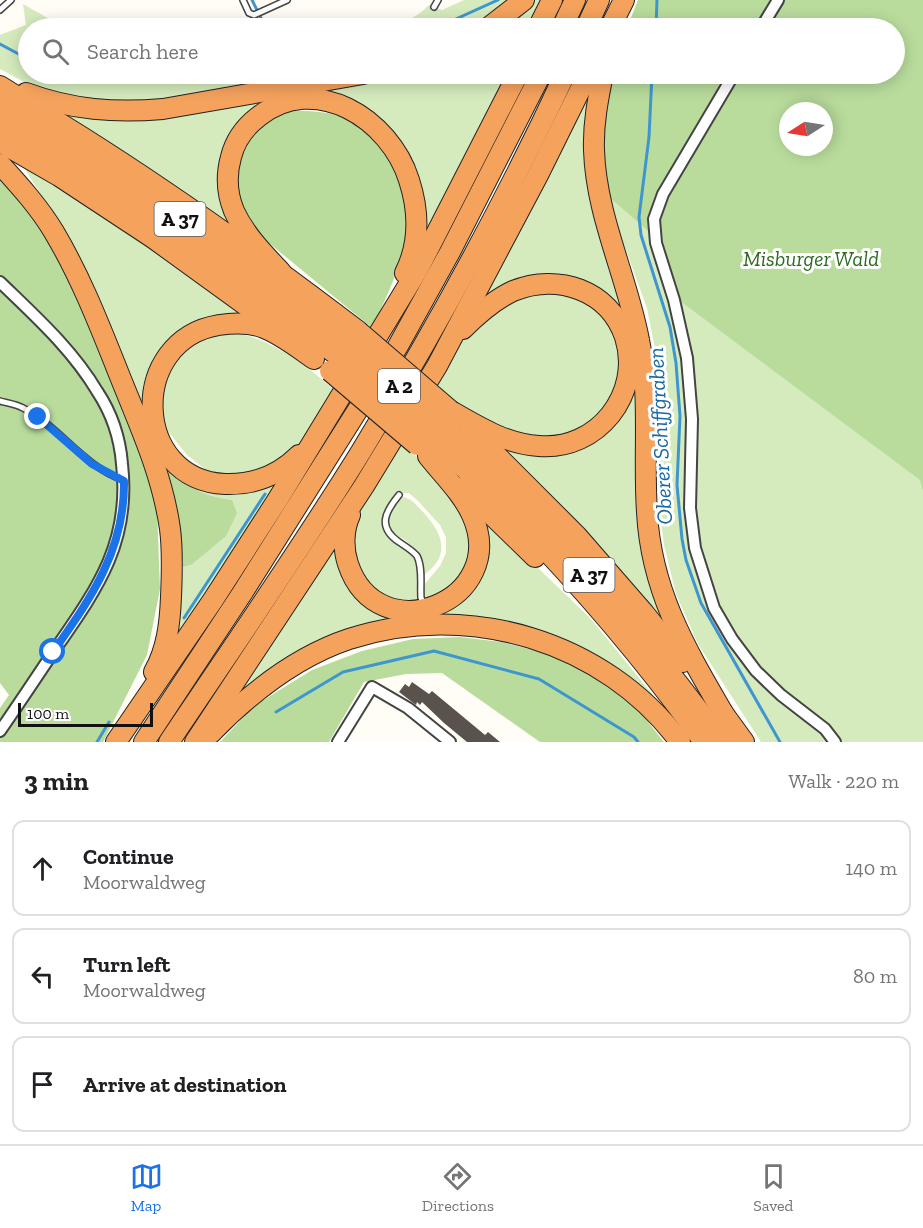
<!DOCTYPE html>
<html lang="en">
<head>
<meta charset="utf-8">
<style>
	:root { --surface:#fff; --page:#f2f2f2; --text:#202124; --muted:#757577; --line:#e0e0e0; --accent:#1a73e8 }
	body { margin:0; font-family:"Zilla Slab",serif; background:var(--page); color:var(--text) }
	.compass { position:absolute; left:779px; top:102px; width:54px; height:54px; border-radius:50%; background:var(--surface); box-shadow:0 3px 15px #0003; rotate:258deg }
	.scale { position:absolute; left:18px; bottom:15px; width:135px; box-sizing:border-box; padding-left:6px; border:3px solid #111; border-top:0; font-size:16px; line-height:21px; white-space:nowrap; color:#111; -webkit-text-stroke:4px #fff; paint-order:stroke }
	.stop { position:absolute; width:18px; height:18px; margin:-14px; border:4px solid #1a73e8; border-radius:50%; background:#fff }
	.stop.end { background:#1a73e8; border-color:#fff; box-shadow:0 2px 6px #0008 }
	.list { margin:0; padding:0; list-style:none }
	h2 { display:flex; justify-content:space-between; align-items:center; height:78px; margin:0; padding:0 24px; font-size:26px }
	h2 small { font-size:20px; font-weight:400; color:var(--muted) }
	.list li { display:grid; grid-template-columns:39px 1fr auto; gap:18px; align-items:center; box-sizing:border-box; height:96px; margin:0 12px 12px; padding:0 12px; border:2px solid var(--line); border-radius:12px }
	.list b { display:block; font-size:22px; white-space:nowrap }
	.list p { margin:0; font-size:20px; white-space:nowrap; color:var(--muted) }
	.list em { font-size:20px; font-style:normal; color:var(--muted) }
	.icon { flex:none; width:33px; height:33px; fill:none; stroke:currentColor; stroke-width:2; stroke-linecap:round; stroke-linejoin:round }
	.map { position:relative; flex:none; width:923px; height:742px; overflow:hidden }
	.search { position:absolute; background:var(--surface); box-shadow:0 3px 15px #0003; left:18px; right:18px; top:18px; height:66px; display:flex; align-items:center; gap:15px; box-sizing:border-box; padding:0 21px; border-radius:33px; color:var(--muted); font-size:22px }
	.sheet { height:402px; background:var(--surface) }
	nav { display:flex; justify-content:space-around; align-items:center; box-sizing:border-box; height:84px; border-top:2px solid var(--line); background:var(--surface); font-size:16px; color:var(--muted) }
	nav a { display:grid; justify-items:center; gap:3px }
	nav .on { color:var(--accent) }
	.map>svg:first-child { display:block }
	.green { fill:#d5ebbd }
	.forest { fill:#b9dc9c; fill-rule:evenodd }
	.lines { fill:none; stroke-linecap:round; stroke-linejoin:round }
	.stream { stroke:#3f96cf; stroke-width:3 }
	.building { fill:#5a524d }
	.lane-casing { stroke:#444; stroke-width:8 }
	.street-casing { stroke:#444; stroke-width:14 }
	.highway-casing { stroke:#222; stroke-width:22 }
	.lane { stroke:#fff; stroke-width:5 }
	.street { stroke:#fff; stroke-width:10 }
	.highway { stroke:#f5a25d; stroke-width:20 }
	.highway-bridge-casing { stroke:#222; stroke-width:22; stroke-linecap:butt }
	.highway-bridge { stroke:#f5a25d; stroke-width:20 }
	.route { stroke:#1a73e8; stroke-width:8 }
	.labels { text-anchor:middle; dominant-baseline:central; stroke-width:6; stroke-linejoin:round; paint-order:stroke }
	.shield { fill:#fff; stroke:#585858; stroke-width:1.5 }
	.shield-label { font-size:20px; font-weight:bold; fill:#111 }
	.park-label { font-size:21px; font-style:italic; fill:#2f6b1f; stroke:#fff }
	.water-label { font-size:22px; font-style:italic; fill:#1768a6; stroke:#fff }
</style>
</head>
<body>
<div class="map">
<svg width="923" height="742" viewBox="0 0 923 742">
	<rect width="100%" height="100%" fill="#fffdf5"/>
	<g class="green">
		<path d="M464 0H512L475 28H368C393 24 411 24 429 5L442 10Z"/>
		<path d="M529 0H548L534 28H495Z"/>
		<path d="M23 4 65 28H28V74H328L162 100 124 101 94 100 56 94 30 85 0 69V35L26 25Z"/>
		<path d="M386 74H513L424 245 384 128 286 95 243 238 36 102 65 110 310 87Z"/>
		<path d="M593 74 589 121 634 336 642 474 681 649 494 443 592 437 634 357 582 285 479 303Z"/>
		<path d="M23 166 202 280 249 315 180 337 149 418 200 482 292 469 167 660 177 615 183 567 191 565 232 500C200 494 196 493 176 468L168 473 55 217Z"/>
		<path d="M610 198 649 232 665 290 921 480 923 492V742H761L698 644 676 594 664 545 659 506 661 423 657 359 647 308 623 242Z"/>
		<path d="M550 288 600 307 622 346 619 392 588 429 541 441 476 421 434 384 463 338 494 307Z"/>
		<path d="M232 331C275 342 301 361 334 390L307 436 284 459 255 474 228 476 205 469 187 455 163 425 160 393 169 365 183 350 201 339Z"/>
		<path d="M398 441 418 458 420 456 473 524 463 581 427 599 424 595V585L440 566 446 553V537L440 525 418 501 409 493H400C393 497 388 503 385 510 371 540 405 539 414 557 420 568 417 578 417 589 417 595 419 598 419 603L385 601 351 562 353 520Z"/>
		<path d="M402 497C412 498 417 506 424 513 444 535 451 557 422 576 419 555 414 541 392 534 386 520 388 507 402 497Z"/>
		<path d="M478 510 591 619 674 721 620 675 432 614 465 594Z"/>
		<path d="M341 543 386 616 393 621 218 717 324 554Z"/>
	</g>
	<g class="forest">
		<path d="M638 0H923V492L920 480 665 290 649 232 610 198 604 186 598 149 612 74H894V28H627ZM788 111H824V147H788Z"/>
		<path d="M292 111C309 111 325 111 342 117 348 119 355 125 361 129 396 155 413 199 405 242 399 272 385 300 372 328L263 238C258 233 253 229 250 224 219 179 242 125 292 111Z"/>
		<path d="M0 172 22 197 70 271 142 450 157 509 160 589 147 655 103 742H0V708L9 695 0 683Z"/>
		<path d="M176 468C196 493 200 494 232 500L237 513 226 536 191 565 183 567 179 530 168 473Z"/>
		<path d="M460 637 501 642 553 655 597 679 638 709 664 742H540L442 673 406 674 364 682 329 742H220L254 706 312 670 362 651 413 639Z"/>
	</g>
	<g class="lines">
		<g class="stream">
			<path d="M252 0 266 28"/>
			<path d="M436 28 498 0"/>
			<path d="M656 28 657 0"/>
			<path d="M0 44 28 59"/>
			<path d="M75 74C125 85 161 82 210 74"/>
			<path d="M652 74 649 137 639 217 641 235 670 327 676 363 680 416 677 485 682 539 686 560 701 603 780 742"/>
			<path d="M184 618 265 494"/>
			<path d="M276 712 343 672 434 651 539 679 634 737 638 742"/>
			<path d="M97 742 109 722"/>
		</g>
	</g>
	<path class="building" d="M412 682 429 694 432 691 485 735 488 732 500 742H467L444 723 422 702 420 705 417 702 416 705 399 692 405 684 409 687Z"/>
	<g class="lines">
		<defs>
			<g id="lane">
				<path d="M243 0 249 13 254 15 287 0"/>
				<path d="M434 7 438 0"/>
				<path d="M0 10 11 0"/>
				<path d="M0 401C7 403 16 404 23 408 60 427 83 466 123 480"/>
				<path d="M399 495C385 512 377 527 399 542 405 546 412 550 417 556 423 568 420 585 421 598L424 603"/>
			</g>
			<g id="street">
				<path d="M761 28 778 0"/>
				<path d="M734 74 663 194 654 219 656 243 674 300 687 358 692 419 690 508 695 548 714 608 732 639 756 671 781 695 825 729 835 742"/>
				<path d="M0 282C35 316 72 349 97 391 111 412 120 438 122 464 131 543 97 589 54 651 36 678 18 705 0 731"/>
				<path d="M338 742 372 687 408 708 450 742"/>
			</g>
			<g id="highway">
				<path d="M488 28 524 0"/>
				<path d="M538 28 552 0"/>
				<path d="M562 28 575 0"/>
				<path d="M586 28 599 0"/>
				<path d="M610 28 624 0"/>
				<path d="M603 74C598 99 593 124 594 150 596 216 627 276 639 340 651 397 643 455 647 512 651 592 687 651 726 718"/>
				<path d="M0 86C27 103 55 120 82 137 177 197 269 263 358 331"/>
				<path d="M26 93C72 110 115 113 163 109L363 74"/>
				<path d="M0 106C124 179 237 257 350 345"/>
				<path d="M0 123C119 194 232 273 341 358"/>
				<path d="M0 142 59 176 153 238 277 328"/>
				<path d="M0 164C20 186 39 207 54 232 79 274 97 319 115 364 136 418 162 471 170 529 173 551 172 574 171 597 170 623 167 649 154 672"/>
				<path d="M281 272C264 254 245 235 234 211 227 194 226 175 231 157 235 141 245 127 258 117 315 71 390 119 409 180 419 211 420 243 405 273"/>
				<path d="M451 411C479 427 506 444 539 446 597 451 643 394 625 337 609 290 558 273 513 291 494 300 478 314 463 329"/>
				<path d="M440 422C543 521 638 626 722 742"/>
				<path d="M470 429 577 536 644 613 683 662"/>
				<path d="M428 434C530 527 623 630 704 742"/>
				<path d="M299 455C279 475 255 485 225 484 132 480 127 340 219 325 233 323 249 322 264 328 282 335 298 348 314 359"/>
				<path d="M463 487 535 557"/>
				<path d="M350 515C343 530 343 549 348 564 378 654 511 601 472 515 462 493 443 475 428 456"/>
				<path d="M720 709 744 742"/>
				<path d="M211 733C250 693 295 657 349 639 468 600 605 641 680 742"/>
				<path d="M116 742 213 600 278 499 417 271 518 74"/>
				<path d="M144 742 243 592 398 346 450 252 541 74"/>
				<path d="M169 742C234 645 301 549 362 450 436 328 505 203 565 74"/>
				<path d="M195 742 364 486 437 366 538 175 588 74"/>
			</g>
		</defs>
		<use href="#lane" class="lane-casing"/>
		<use href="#street" class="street-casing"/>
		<use href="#highway" class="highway-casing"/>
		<use href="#lane" class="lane"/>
		<use href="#street" class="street"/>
		<use href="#highway" class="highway"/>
		<defs>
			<g id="highway-bridge">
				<path d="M358 331 451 411"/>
				<path d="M350 345 440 422"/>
				<path d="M341 358 428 434"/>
				<path d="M330 371 417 445"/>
			</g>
		</defs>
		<use href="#highway-bridge" class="highway-bridge-casing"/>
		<use href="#highway-bridge" class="highway-bridge"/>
	</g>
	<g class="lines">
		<path class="route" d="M38 417 92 464 124 481C125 550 91 598 53 652"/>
	</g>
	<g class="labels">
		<g class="shield">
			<rect x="154.5" y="202" width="51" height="34" rx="4.5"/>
			<rect x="378" y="369" width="42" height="34" rx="4.5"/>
			<rect x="563.5" y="558" width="51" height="34" rx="4.5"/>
		</g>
		<g class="shield-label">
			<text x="180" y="219">A 37</text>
			<text x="399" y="386">A 2</text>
			<text x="589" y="575">A 37</text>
		</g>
		<g class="park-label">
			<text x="811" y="258">Misburger Wald</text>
		</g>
		<g class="water-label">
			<text transform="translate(660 436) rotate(-93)">Oberer Schiffgraben</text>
		</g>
	</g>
</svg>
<svg class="compass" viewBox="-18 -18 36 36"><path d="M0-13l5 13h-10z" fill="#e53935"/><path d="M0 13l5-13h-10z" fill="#757577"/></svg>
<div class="scale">100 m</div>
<div class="stop" style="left:53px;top:652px"></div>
<div class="stop end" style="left:38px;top:417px"></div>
<div class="search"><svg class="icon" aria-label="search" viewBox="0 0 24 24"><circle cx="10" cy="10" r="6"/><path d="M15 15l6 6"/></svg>Search here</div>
</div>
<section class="sheet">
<h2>3 min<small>Walk · 220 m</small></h2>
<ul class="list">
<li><svg class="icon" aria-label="ahead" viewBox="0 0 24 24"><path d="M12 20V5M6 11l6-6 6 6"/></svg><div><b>Continue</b><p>Moorwaldweg</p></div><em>140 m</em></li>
<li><svg class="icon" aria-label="left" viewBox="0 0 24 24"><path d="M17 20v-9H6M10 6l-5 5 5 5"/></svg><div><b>Turn left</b><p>Moorwaldweg</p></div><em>80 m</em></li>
<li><svg class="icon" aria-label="arrive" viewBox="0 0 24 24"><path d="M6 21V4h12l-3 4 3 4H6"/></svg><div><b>Arrive at destination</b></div></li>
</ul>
</section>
<nav>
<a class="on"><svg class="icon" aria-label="map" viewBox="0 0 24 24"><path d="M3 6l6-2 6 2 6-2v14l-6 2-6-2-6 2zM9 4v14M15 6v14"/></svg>Map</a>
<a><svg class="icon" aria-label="directions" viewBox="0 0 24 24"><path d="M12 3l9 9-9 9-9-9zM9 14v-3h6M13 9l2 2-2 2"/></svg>Directions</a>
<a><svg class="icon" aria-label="saved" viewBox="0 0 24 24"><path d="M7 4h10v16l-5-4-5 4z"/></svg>Saved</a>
</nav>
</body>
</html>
